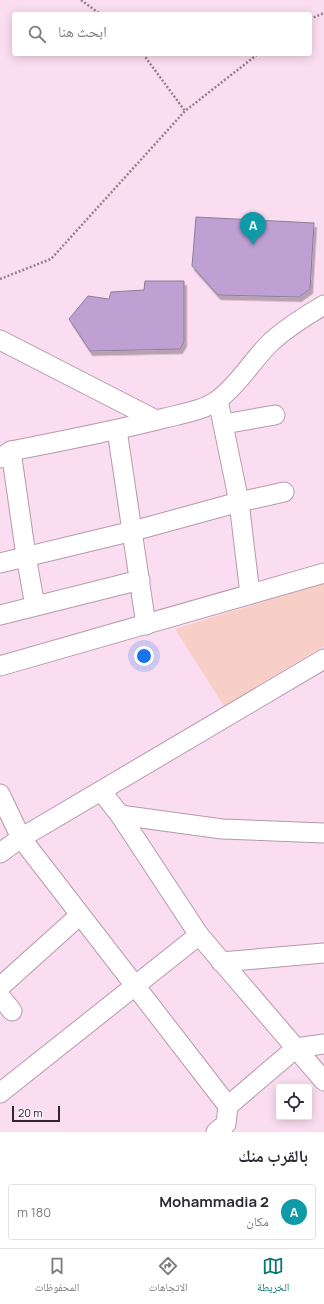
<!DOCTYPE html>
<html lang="ar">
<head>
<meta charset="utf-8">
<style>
	:root { --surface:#fff; --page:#f2f2f3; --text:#2b2b33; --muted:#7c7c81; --line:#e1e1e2; --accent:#0f766e }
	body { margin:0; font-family:Manrope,"Noto Naskh Arabic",sans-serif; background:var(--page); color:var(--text); direction:rtl }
	.controls { position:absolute; right:12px; bottom:12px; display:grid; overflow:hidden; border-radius:4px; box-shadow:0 2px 10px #0003 }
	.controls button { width:36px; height:36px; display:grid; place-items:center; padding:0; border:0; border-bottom:1px solid var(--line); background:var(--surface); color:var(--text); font:20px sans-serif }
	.scale { position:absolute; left:12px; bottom:10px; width:48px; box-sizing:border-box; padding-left:4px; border:2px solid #33272f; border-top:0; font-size:11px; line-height:14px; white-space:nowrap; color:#33272f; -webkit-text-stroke:3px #fdf1f9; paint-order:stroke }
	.you { position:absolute; left:144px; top:656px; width:14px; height:14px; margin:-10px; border:3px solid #fff; border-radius:50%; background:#1a73e8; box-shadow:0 0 0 6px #1a73e833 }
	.badge { display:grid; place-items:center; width:26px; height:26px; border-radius:50%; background:var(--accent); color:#fff; font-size:13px; font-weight:700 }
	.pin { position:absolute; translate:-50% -33px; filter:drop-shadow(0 1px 2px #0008) }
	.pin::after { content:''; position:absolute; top:21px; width:14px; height:12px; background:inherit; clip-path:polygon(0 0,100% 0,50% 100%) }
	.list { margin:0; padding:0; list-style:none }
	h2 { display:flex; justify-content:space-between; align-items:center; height:52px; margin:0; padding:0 16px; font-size:17px }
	h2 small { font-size:13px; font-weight:400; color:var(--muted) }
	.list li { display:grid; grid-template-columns:26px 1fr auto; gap:12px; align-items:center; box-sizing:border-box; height:56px; margin:0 8px 8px; padding:0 8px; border:1px solid var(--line); border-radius:4px }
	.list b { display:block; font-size:15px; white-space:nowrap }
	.list p { margin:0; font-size:13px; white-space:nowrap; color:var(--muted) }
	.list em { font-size:13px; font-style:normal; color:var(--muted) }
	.icon { flex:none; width:22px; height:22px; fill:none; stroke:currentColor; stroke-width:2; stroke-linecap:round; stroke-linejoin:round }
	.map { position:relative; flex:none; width:324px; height:1132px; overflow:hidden; direction:ltr }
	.search { position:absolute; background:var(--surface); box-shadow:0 2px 10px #0003; left:12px; right:12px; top:12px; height:44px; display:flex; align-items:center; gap:10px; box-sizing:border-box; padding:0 14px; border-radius:4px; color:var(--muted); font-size:15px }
	.sheet { height:116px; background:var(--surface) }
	nav { display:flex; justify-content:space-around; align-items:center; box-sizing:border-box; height:56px; border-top:1px solid var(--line); background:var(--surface); font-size:11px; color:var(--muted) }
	nav a { display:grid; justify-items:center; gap:2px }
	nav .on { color:var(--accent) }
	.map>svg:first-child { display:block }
	.green { fill:#f7cfc7 }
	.building { fill:#bea0d3; stroke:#8d7e98; filter:url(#shadow) }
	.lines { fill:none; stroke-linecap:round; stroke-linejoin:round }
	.street-casing { stroke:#b599ac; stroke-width:21 }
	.path { stroke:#95808e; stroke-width:2.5; stroke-dasharray:2 2; stroke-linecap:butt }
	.street { stroke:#fff; stroke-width:19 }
</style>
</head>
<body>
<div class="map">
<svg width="324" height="1132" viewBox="0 0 324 1132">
	<defs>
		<filter id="shadow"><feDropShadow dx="2.5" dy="4.5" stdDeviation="0" flood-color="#0004"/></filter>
	</defs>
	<rect width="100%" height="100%" fill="#fbddf1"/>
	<path class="green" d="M324 583V646L224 706 175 629Z"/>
	<g class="building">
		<path d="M196 217 314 223 310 289 299 297 218 295 192 266Z"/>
		<path d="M145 281H184V342L180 349 90 351 69 319 88 296 109 299 111 292 144 290Z"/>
	</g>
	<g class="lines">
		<defs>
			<g id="street">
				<path d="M0 340 156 420"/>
				<path d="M218 400 239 502 250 594"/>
				<path d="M224 424 275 415"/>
				<path d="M117 430 146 625"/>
				<path d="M11 451 26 556 35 606"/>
				<path d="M0 458 11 451C62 441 114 431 165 418 181 414 206 410 219 399 240 383 253 359 272 341 288 327 305 316 324 305"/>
				<path d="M0 563 133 531 239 502 284 492"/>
				<path d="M0 615 140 580"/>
				<path d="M0 666 324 573"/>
				<path d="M101 791 120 815 199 935 324 1081"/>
				<path d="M0 794 21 838 228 1106"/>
				<path d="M120 815 222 829 324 833"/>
				<path d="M0 853 21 838 324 659"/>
				<path d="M221 962 324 953"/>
				<path d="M0 987 80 915"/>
				<path d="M0 996 12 1011"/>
				<path d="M0 1093 199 935"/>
				<path d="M216 1132 226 1124 228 1106 296 1048 324 1044"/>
			</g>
		</defs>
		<use href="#street" class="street-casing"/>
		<g class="path">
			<path d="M81 0 100 14"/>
			<path d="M310 19 324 13"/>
			<path d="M143 54 185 111"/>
			<path d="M0 279 51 259 185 111 258 54"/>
		</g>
		<use href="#street" class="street"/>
	</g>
</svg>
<div class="controls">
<button><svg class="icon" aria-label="locate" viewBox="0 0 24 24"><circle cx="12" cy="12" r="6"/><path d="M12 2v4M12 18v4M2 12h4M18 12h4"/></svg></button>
</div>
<div class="scale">20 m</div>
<div class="you"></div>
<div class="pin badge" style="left:253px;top:245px;background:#0f9aa8">A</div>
<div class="search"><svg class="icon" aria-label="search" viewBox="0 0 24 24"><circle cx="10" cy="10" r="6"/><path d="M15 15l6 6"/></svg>ابحث هنا</div>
</div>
<section class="sheet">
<h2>بالقرب منك<small></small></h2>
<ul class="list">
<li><span class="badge" style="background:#0f9aa8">A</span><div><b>Mohammadia 2</b><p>مكان</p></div><em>180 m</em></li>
</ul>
</section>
<nav>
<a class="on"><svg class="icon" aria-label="map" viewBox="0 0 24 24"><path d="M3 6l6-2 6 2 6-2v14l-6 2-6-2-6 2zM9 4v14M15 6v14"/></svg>الخريطة</a>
<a><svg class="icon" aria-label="directions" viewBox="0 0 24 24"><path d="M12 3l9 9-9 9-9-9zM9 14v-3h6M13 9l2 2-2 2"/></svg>الاتجاهات</a>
<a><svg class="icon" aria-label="saved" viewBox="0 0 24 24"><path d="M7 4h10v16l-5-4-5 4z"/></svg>المحفوظات</a>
</nav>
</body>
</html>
